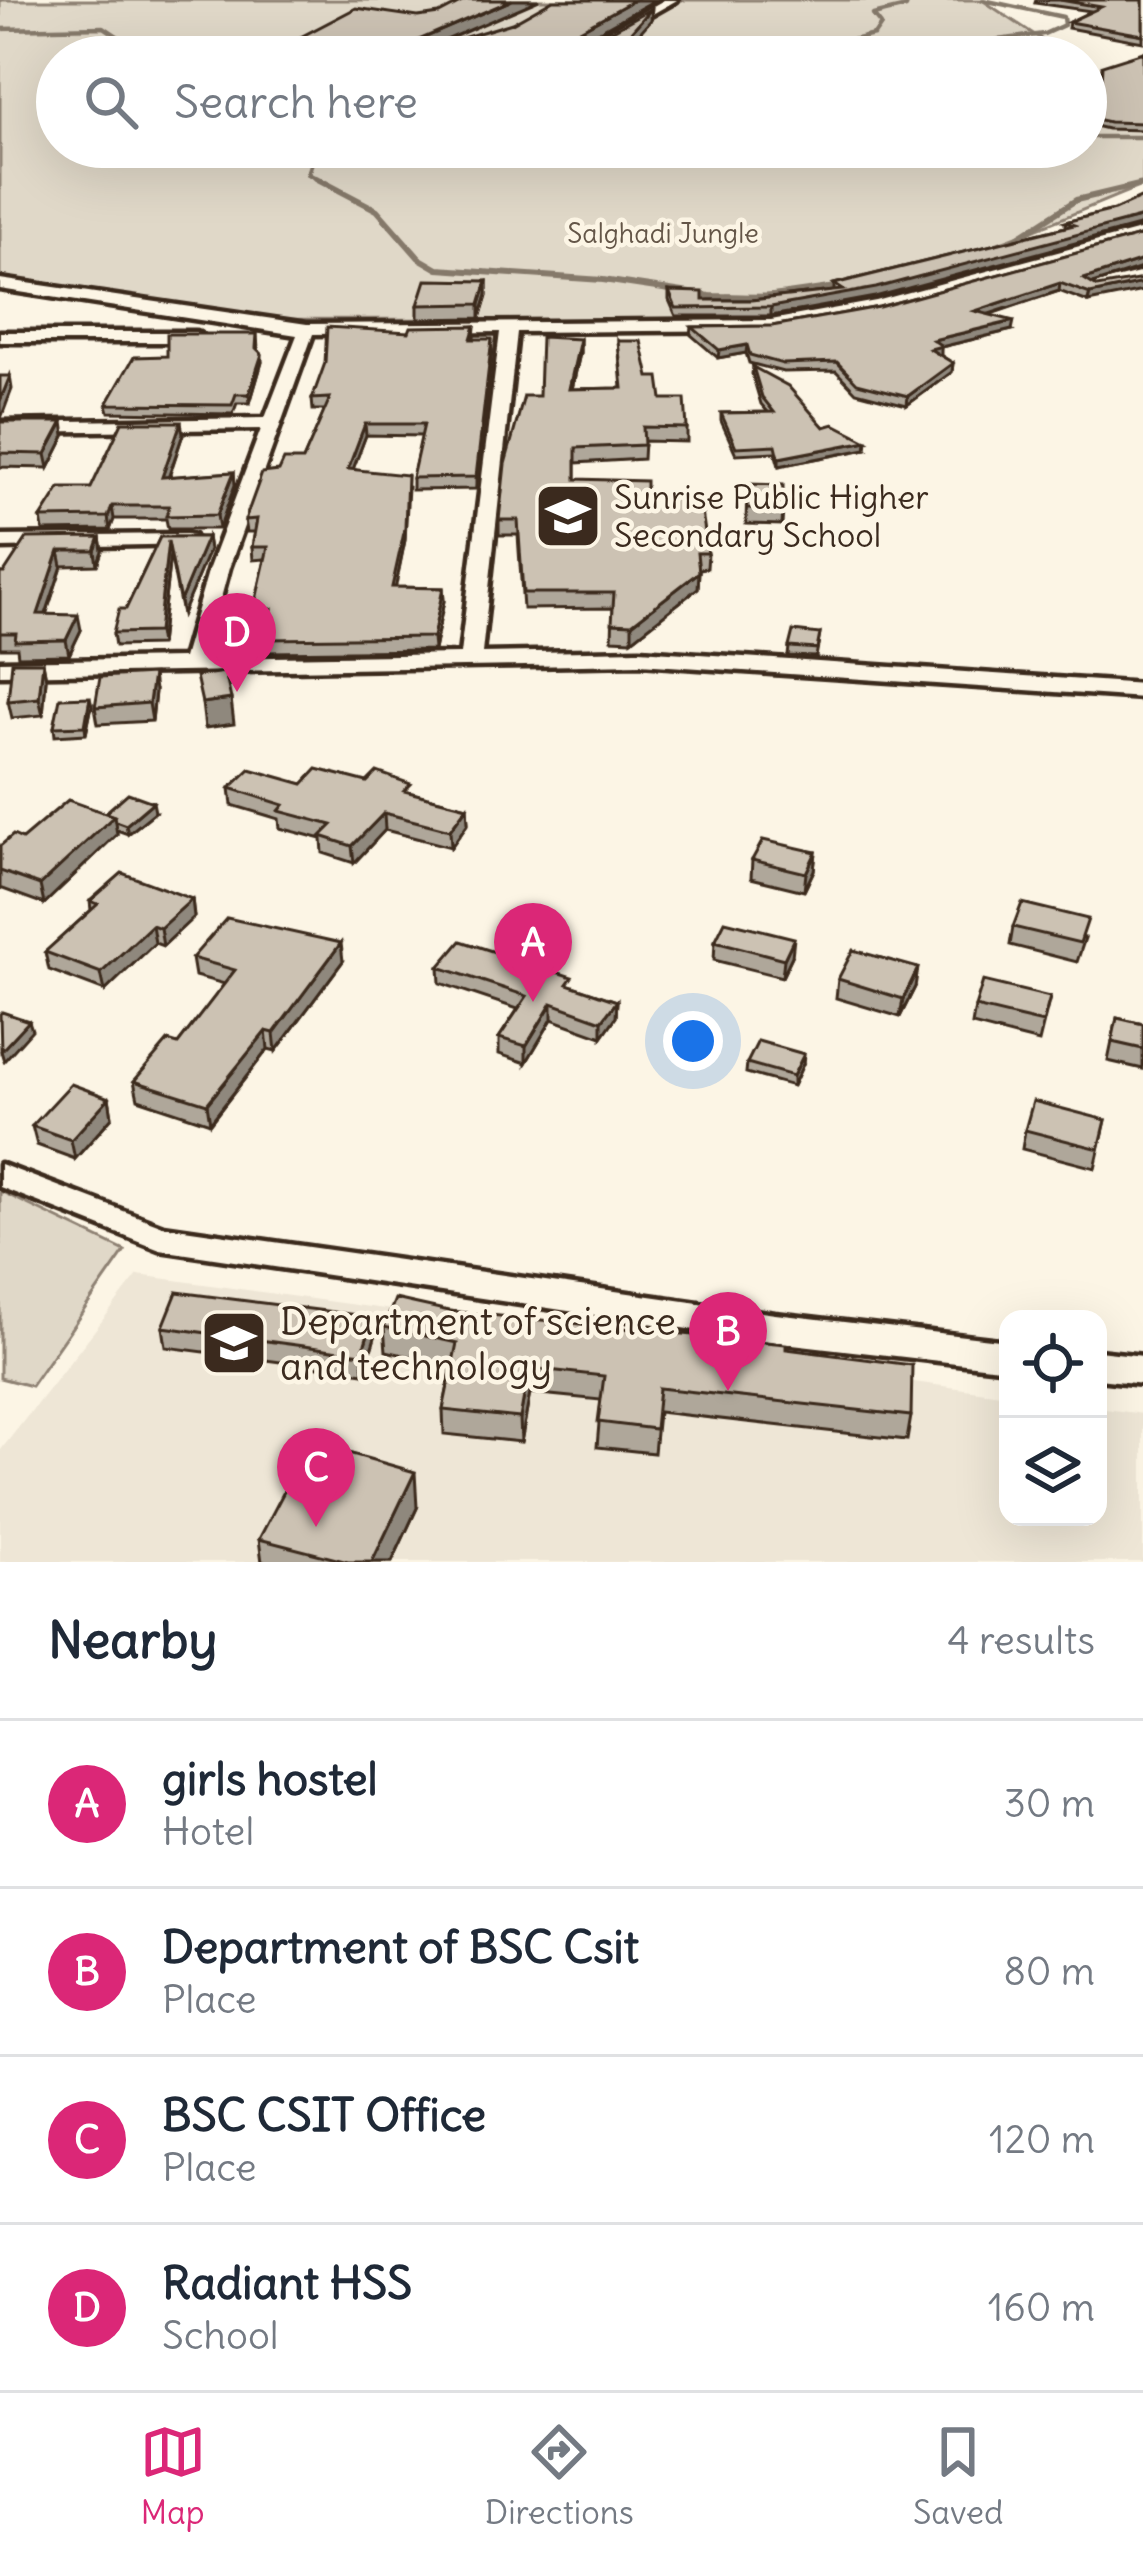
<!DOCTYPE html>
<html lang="en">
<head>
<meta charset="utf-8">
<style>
	:root { --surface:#fff; --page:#f6f6f7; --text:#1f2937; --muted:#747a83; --line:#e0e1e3; --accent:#db2777 }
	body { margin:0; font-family:Delius,sans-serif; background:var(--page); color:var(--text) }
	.controls { position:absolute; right:36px; bottom:36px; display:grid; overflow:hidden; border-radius:24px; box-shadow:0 12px 48px #0002 }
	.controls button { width:108px; height:108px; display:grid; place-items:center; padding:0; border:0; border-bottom:3px solid var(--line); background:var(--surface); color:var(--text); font:60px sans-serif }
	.you { position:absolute; left:693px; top:1041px; width:42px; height:42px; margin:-30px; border:9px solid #fff; border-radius:50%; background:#1a73e8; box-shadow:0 0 0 18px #1a73e833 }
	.badge { display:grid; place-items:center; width:78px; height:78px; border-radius:50%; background:var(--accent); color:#fff; font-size:39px; font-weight:700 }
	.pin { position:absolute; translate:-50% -99px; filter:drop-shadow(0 3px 6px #0008) }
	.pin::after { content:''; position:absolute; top:63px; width:42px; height:36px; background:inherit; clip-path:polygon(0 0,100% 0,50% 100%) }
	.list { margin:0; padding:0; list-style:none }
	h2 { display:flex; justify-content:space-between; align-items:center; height:156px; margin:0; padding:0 48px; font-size:51px }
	h2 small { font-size:39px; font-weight:400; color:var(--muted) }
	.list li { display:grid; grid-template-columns:78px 1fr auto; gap:36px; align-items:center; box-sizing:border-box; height:168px; padding:0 48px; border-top:3px solid var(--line) }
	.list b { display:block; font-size:45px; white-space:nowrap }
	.list p { margin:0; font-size:39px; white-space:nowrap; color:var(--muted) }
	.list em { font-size:39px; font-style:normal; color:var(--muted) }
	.icon { flex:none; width:66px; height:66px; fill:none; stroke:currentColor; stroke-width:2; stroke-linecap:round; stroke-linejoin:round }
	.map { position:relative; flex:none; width:1143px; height:1562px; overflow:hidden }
	.search { position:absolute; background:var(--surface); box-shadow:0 12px 48px #0002; left:36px; right:36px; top:36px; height:132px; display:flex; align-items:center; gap:30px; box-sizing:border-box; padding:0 42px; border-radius:66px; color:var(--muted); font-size:45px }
	.sheet { height:828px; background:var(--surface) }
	nav { display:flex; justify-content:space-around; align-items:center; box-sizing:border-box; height:168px; border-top:3px solid var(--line); background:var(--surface); font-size:33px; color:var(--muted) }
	nav a { display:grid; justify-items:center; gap:6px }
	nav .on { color:var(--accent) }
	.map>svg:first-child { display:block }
	.built { fill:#eee6d6 }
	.green { fill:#e0d8c8; stroke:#8e8173; stroke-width:3 }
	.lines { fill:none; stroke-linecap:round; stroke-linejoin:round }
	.stream-far1 { stroke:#85796b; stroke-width:4.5 }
	.stream { stroke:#85796b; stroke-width:6 }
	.street-casing { stroke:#3b2a1e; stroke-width:9 }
	.street { fill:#fcf5e5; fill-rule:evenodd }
	.wall { fill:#afa79a; stroke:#3b2a1e; stroke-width:3 }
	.shaded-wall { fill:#8f887d; stroke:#3b2a1e; stroke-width:3 }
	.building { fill:#ccc2b3; stroke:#3b2a1e; stroke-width:3 }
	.labels { text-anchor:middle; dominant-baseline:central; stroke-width:9; stroke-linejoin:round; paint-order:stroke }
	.far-park-label { font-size:27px; fill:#645648; stroke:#fcf5e5 }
	.poi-label { font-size:33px; fill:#3b2a1e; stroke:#fcf5e5; text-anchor:start }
	.near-poi-label { font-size:39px; fill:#3b2a1e; stroke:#fcf5e5; text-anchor:start }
</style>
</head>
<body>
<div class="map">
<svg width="1143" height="1562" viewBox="0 0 1143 1562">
	<rect width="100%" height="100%" fill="#fcf5e5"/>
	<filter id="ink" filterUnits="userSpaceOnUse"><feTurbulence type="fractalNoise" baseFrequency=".00833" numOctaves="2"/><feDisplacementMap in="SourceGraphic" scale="24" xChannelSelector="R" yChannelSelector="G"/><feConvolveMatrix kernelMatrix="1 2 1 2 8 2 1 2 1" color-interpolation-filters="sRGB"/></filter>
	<g filter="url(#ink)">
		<path class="built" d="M138 1275 1008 1395V1517H1098V1408L1143 1414V1562H0V1451Z"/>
		<g class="green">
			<path d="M0 0H982L1068 57H57V147H1086V69L1143 107V185C1012 239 873 301 727 295L715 320 275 319 0 280Z"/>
			<path d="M0 1191 125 1251 31 1386 0 1378Z"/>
		</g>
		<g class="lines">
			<g class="stream-far1">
				<path d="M0 29 104 27 149 57"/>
				<path d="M822 47 874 35 881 25 873 15 906 7 908 0"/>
				<path d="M979 57 989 41 1044 34 1064 25 1063 17 983 0"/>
				<path d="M1086 137H1143"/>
				<path d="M317 147 308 174 322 181"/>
			</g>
			<g class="stream">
				<path d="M316 178 377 210 419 258 438 269 603 280 710 296 766 297 843 286"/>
				<path d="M1009 243 1076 200 1143 184"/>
			</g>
			<defs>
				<g id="street">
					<path d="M664 0H677L577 57H562Z"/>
					<path d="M1143 229V238L877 311 771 330 517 332 482 653 640 650 1143 684V698L640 664 0 675V661L183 658 209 568 261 429 0 432V422L265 418 297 335 0 289V279L307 324 771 320 876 301ZM500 332 460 654 205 658 229 568 313 334Z"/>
					<path d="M1143 272V282L1095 291 1087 286Z"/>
					<path d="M0 332H196L204 337 196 342H0Z"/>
					<path d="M187 534 194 536V544L0 548V536Z"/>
					<path d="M0 1164 163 1226 775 1314 1008 1341V1369L775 1342 160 1250 0 1187Z"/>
					<path d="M1098 1351 1143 1356V1384L1098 1379Z"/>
				</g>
			</defs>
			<use href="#street" class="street-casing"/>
			<use href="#street" class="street"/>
		</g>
		<g class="wall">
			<path d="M1036 0H1143V42L1068 28 1069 22 1091 11 1035 3Z"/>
			<path d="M1143 52V130L1107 129 1086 124V84H1100Z"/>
			<path d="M1143 197V226L875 297 771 316H676L669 300V291L703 300H751L834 291V284L1065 227V222L1114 210Z"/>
			<path d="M1143 235V268L1092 284 1088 302 1059 291 988 315 1012 330 941 347 940 355 953 363 952 372 907 405 856 392 836 371 783 372 749 363 746 353 718 358 691 335 692 327 772 326 879 307Z"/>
			<path d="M487 281V295L480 318 418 319V305Z"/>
			<path d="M475 326 474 339 492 350 476 489 412 490V478L422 436 366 435 353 469 408 487 405 540 395 587 443 588 444 601 434 650 267 652 266 639 270 622H255L254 609 265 559 253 560 252 547 255 532H247L245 520 279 471 303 460 325 410H313L312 399 409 332Z"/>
			<path d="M257 334 258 349 262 362 250 403H237L233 414 109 412 107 404Z"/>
			<path d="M580 339V353L572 389 622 388 618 341 649 377 662 399 687 428V442L644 441 643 459 576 463V479L646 494 708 553 707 568 699 569 698 588 632 640 612 639 613 608 523 609 518 535H499V520L539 396Z"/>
			<path d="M753 367 824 427 866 449 779 466 775 452 736 454 721 421V413L768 412 761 404 752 374Z"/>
			<path d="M0 422 65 436 49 468 0 467Z"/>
			<path d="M183 434 169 477 234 472 235 485 219 529H168L166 519H114L110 530 43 531 41 518Z"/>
			<path d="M747 484 783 509 782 525 746 524Z"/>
			<path d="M100 537 102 551 97 565 62 566 46 615 81 630 69 655 18 656 17 648H0V573H4Z"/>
			<path d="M160 537H207L209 550 182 614 170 554 160 645 115 646 113 633 126 609Z"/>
			<path d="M820 634 816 657 788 656 789 647Z"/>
			<path d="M43 662 46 679 43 715 12 718 8 701Z"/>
			<path d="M155 691 152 721 98 724 95 707Z"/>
			<path d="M92 705 86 734 55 736 54 727Z"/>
			<path d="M303 784 412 793 467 807 468 823 451 847 385 830 354 863 323 853 322 839 280 828 279 819 232 805 230 788Z"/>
			<path d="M155 812 128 834 117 830V834L44 904 0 888V846L105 813Z"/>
			<path d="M816 852 814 870 804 891 751 878 752 860Z"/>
			<path d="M192 899 194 917 163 946 155 943 105 991 49 970 45 952 91 910 90 901Z"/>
			<path d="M1013 927 1085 938 1077 962 1010 945Z"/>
			<path d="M715 941 792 956 782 977 714 960Z"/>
			<path d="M192 958 343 961 276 1051 268 1049 210 1123 138 1099 134 1081 178 1044 225 984 195 976Z"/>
			<path d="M439 967 572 986 617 1001 616 1017 602 1037 552 1019 526 1063 499 1054V1038L518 1009 440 983Z"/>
			<path d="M838 979 915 987 900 1017 836 998Z"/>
			<path d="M1050 997 1039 1042 972 1025 975 1007Z"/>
			<path d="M1117 1018 1143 1024V1069L1108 1061Z"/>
			<path d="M747 1063 803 1064 793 1086 746 1073Z"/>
			<path d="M109 1098 112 1117 75 1159 37 1145 32 1126Z"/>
			<path d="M1106 1120 1095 1168 1022 1149 1025 1130Z"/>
			<path d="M449 1311 786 1349 911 1416 907 1440 658 1412 654 1453 597 1447 601 1400 530 1393 521 1442 444 1434 443 1410 452 1366 386 1351 384 1327Z"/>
			<path d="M163 1327 375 1337 364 1373 166 1347Z"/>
			<path d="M417 1508 392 1562H262L259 1539Z"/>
		</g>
		<g class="shaded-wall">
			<path d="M512 0H539L407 57 405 46Z"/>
			<path d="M634 0H655L560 53V41Z"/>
			<path d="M652 8 651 20 627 47 628 35Z"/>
			<path d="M1143 217 1142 225 875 297 771 316V307Z"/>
			<path d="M1143 260 1142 268 1083 287 1084 279Z"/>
			<path d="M487 281V295L480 318V304Z"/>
			<path d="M1060 283 1059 291 974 319 975 311Z"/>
			<path d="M1143 283V291L1088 302 1090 294Z"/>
			<path d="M1014 321 1012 330 941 347V355L929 357 933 340Z"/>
			<path d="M492 339V350L476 489V477Z"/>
			<path d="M580 339V353L569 403V389Z"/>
			<path d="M747 345 746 353 718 358 719 350Z"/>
			<path d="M262 354V362L250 403 249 394Z"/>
			<path d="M953 363 952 372 907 405 908 396Z"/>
			<path d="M10 376 12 389 0 421V401Z"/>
			<path d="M63 422 65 436 49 468 46 454Z"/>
			<path d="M181 422 183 434 164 490 162 477Z"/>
			<path d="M365 424 366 435 349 480 348 469Z"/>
			<path d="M867 441 866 449 779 466V458Z"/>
			<path d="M234 472 235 485 219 529 217 515Z"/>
			<path d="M407 475 405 540 393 600 392 587Z"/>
			<path d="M112 506 114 519 110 530 108 517Z"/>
			<path d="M100 537 102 551 97 565 95 551Z"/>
			<path d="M207 537 209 550 182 614 180 601Z"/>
			<path d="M168 541 170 554 160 645 158 632Z"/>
			<path d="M59 551 62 566 41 629 38 614Z"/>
			<path d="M699 572 698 588 632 640V624Z"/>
			<path d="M443 588 444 601 434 650 433 637Z"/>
			<path d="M78 615 81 630 69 655 66 640Z"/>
			<path d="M43 662 46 679 43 715 39 698Z"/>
			<path d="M153 674 155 691 152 721 149 703Z"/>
			<path d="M90 697 92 705 86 734 85 726Z"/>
			<path d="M231 699 234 724 205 728 202 703Z"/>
			<path d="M153 802 155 812 128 834 126 825Z"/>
			<path d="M467 807 468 823 451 847 450 830Z"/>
			<path d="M384 813 385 830 354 863 352 846Z"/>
			<path d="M114 816 117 834 44 904 40 885Z"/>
			<path d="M816 852 814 870 804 891 806 873Z"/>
			<path d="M192 899 194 917 163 946 160 928Z"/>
			<path d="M152 925 155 943 105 991 101 973Z"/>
			<path d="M794 938 792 956 782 977 784 959Z"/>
			<path d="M341 943 343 961 276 1051 274 1033Z"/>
			<path d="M918 968 915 987 900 1017 903 999Z"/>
			<path d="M617 1001 616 1017 602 1037V1021Z"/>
			<path d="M552 1003V1019L526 1063V1046Z"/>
			<path d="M29 1021 32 1030 4 1061 1 1051Z"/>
			<path d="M266 1031 268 1049 210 1123 207 1104Z"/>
			<path d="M804 1054 803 1064 793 1086V1076Z"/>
			<path d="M109 1098 112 1117 75 1159 71 1140Z"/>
			<path d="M373 1317 375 1337 364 1373 362 1354Z"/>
			<path d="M529 1368 530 1393 521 1442 520 1418Z"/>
			<path d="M415 1472 417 1508 392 1562H372Z"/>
		</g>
		<g class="building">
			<path d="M466 0H512L405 46 429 48 512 23 553 0H634L560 41 558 48 579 49 652 8 628 35 737 41 734 45 814 55 813 57H300L270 53 356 8 418 17 439 14Z"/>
			<path d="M1060 0H1143V35L1069 22 1101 7Z"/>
			<path d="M1143 52V123L1109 122 1086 117V84H1101L1102 65Z"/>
			<path d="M1143 197V217L876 288 771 307 676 308 669 291 703 292V300H751L843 290 834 284 1074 225 1065 222 1114 210Z"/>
			<path d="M1143 235V260L1084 279 1097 287 1143 279V283L1090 294 1060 283 975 311 1014 321 933 340 942 346 930 349 953 363 908 396 857 383 837 362 783 364 750 355 747 345 719 350 692 327 772 326 879 307Z"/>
			<path d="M426 280 487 281 480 304 418 305Z"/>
			<path d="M475 326 471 339H492L476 477 412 478 424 424H365L348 469 407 475 405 528 392 587 443 588 433 637 266 639 272 609H254L268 547H252L257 519 245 520 262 473 279 471 284 460H303L330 398 312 399 325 363 327 327 409 332 411 327Z"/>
			<path d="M167 334H257L256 348 262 354 249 394H236L232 405 107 404 134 357 167 356Z"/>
			<path d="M541 337 580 339 569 389 623 388 618 341H641L649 377H659L662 399H685L687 428 643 427 644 445 576 448V479L646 481V494L700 498 708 553H697L699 572 632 624 612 623 614 593H523L518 520H499L505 464 524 396H539Z"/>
			<path d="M753 367 788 386 824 427 834 424 867 441 779 458 776 445 736 447 721 413 774 412 762 397Z"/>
			<path d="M0 376H10L0 401Z"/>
			<path d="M0 422H63L46 454 0 453Z"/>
			<path d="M122 422H181L162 477 234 472 217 515 166 516 169 506H112L108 517 41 518 60 488H91Z"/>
			<path d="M747 484 783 485V509L747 508Z"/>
			<path d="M100 537 95 551H59L38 614 78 615 66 640 15 641 16 633H0V573H4L27 538Z"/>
			<path d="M160 537H207L180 601 168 541 158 632 113 633 119 609H126Z"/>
			<path d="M793 631 820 634 817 649 789 647Z"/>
			<path d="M12 662H43L39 698 8 701Z"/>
			<path d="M225 672 231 699 202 703 196 676Z"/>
			<path d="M153 674 149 703 95 707 100 677Z"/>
			<path d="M90 697 85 726 54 727 60 698Z"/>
			<path d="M250 769 303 784 317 769 367 782 377 772 411 784 404 791 467 807 450 830 384 813 352 846 321 836 332 825 279 811 284 805 230 788Z"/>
			<path d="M128 793 153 802 126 825 115 821 114 816 105 813Z"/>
			<path d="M68 800 114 816 40 885 0 871V846L13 835 22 839Z"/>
			<path d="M763 840 816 852 806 873 752 860Z"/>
			<path d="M122 873 192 899 160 928 152 925 101 973 45 952 98 904 90 901Z"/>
			<path d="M1022 903 1088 919 1080 943 1013 927Z"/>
			<path d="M227 918 341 943 274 1033 266 1031 207 1104 134 1081 168 1041 178 1044 235 970 192 958Z"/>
			<path d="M725 921 794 938 784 959 715 941Z"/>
			<path d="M461 941 572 977 567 984 617 1001 602 1021 552 1003 526 1046 499 1038 527 996 439 967Z"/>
			<path d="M853 950 918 968 903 999 838 979Z"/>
			<path d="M983 981 1050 997 1043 1023 975 1007Z"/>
			<path d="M2 1012 29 1021 1 1051 0 1014Z"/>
			<path d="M1117 1018 1143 1024V1049L1112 1042Z"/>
			<path d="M758 1041 804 1054 793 1076 747 1063Z"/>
			<path d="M71 1084 109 1098 71 1140 32 1126Z"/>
			<path d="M1033 1101 1106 1120 1099 1149 1025 1130Z"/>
			<path d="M177 1292 373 1317 362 1354 163 1327Z"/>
			<path d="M395 1299 449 1311 786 1344V1349L912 1365 911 1416 659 1388 655 1429 598 1422 604 1376 529 1368 520 1418 443 1410 457 1343 384 1327Z"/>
			<path d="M310 1442 415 1472 372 1562H348L259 1539Z"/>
		</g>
	</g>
	<defs>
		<symbol id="school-square" viewBox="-11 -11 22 22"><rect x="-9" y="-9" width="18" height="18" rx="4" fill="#3b2a1e" stroke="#fcf5e5"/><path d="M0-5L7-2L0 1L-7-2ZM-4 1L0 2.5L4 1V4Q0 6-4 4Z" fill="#fff"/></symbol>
		<symbol id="university-square" viewBox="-11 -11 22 22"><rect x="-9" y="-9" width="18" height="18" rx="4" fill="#3b2a1e" stroke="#fcf5e5"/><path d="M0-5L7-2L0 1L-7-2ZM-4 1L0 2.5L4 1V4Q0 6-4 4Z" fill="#fff"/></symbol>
	</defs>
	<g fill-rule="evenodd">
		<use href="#school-square" x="530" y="478" width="76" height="76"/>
		<use href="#university-square" x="196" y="1305" width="76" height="76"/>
	</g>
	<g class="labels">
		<g class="far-park-label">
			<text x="663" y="233">Salghadi Jungle</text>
		</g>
		<g class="poi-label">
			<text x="614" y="497">Sunrise Public Higher<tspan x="614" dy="38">Secondary School</tspan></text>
		</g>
		<g class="near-poi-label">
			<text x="280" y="1321">Department of science<tspan x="280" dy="45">and technology</tspan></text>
		</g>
	</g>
</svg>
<div class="controls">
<button><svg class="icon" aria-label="locate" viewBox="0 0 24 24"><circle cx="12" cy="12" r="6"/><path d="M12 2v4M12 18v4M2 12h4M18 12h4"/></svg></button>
<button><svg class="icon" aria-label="layers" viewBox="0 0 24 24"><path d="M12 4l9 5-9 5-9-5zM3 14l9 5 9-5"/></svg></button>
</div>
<div class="you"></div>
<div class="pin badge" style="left:533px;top:1002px">A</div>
<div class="pin badge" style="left:728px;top:1391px">B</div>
<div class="pin badge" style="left:316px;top:1527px">C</div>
<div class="pin badge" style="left:237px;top:692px">D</div>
<div class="search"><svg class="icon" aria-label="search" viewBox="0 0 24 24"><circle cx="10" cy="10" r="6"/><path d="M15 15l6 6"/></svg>Search here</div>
</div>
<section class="sheet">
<h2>Nearby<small>4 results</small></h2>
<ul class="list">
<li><span class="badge">A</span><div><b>girls hostel</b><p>Hotel</p></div><em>30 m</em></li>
<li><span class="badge">B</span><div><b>Department of BSC Csit</b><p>Place</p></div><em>80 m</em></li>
<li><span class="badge">C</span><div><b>BSC CSIT Office</b><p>Place</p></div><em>120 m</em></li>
<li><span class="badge">D</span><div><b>Radiant HSS</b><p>School</p></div><em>160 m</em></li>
</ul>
</section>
<nav>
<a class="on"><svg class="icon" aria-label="map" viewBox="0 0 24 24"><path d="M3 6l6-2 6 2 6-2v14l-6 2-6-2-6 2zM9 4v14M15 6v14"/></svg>Map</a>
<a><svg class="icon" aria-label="directions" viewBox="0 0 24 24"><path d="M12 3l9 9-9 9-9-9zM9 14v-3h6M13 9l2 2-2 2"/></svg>Directions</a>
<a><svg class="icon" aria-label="saved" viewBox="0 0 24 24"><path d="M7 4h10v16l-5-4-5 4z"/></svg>Saved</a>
</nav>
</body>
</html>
